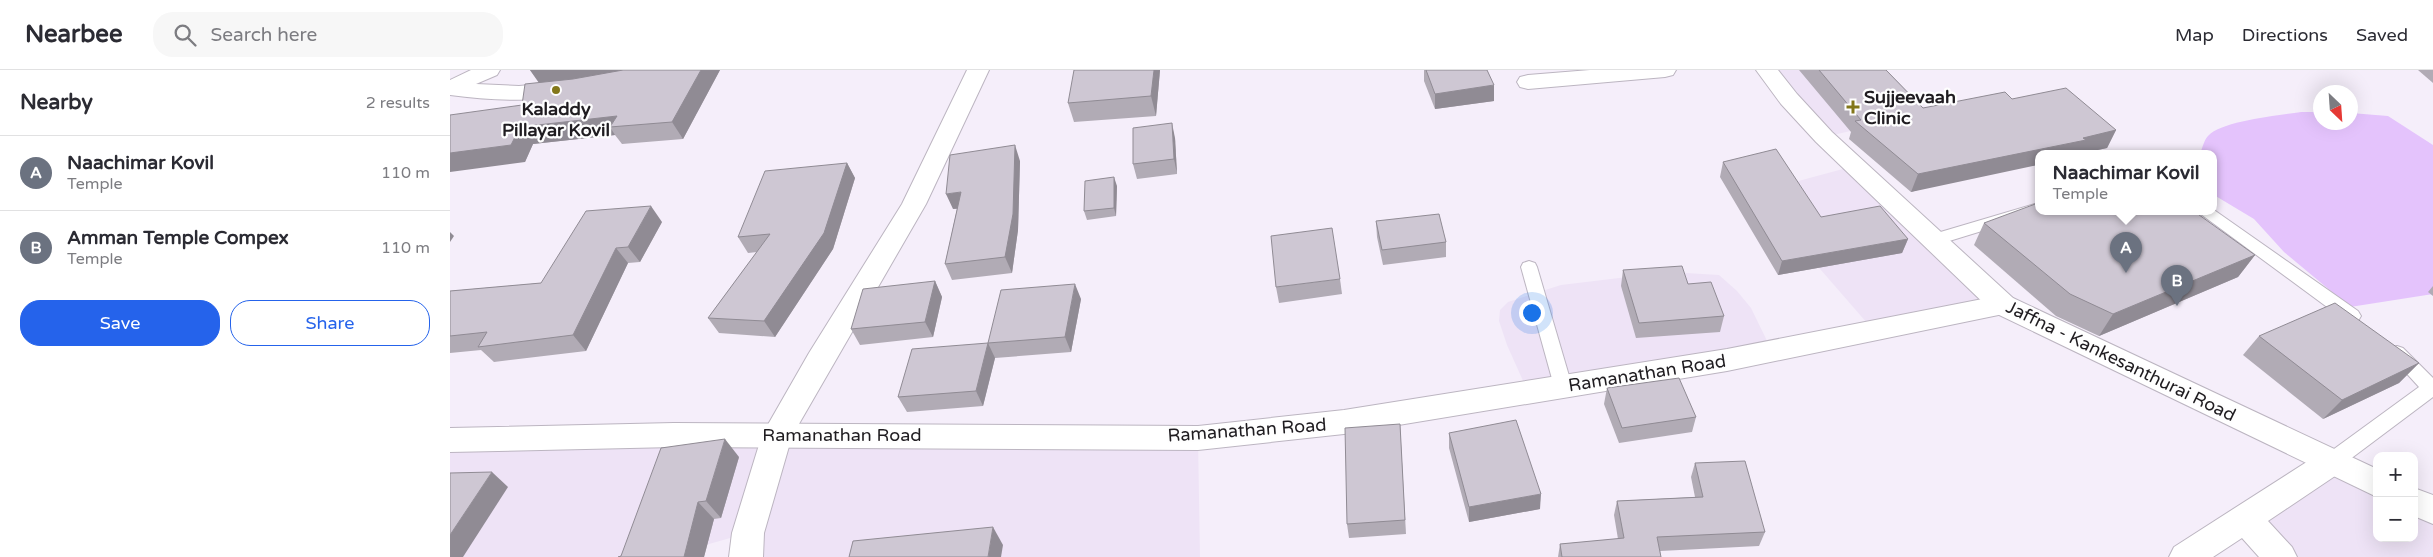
<!DOCTYPE html>
<html lang="en">
<head>
<meta charset="utf-8">
<style>
	:root { --surface:#fff; --page:#f7f7f7; --text:#2b2b33; --muted:#7c7c81; --line:#e1e1e2; --accent:#2563eb }
	body { margin:0; font-family:"Varela Round",sans-serif; background:var(--page); color:var(--text) }
	.controls { position:absolute; right:15px; bottom:15px; display:grid; overflow:hidden; border-radius:10px; box-shadow:0 5px 20px #0002 }
	.controls button { width:45px; height:45px; display:grid; place-items:center; padding:0; border:0; border-bottom:1px solid var(--line); background:var(--surface); color:var(--text); font:25px sans-serif }
	.compass { position:absolute; left:1863px; top:15px; width:45px; height:45px; border-radius:50%; background:var(--surface); box-shadow:0 5px 20px #0002; rotate:155deg }
	.you { position:absolute; left:1081px; top:242px; width:18px; height:18px; margin:-12px; border:4px solid #fff; border-radius:50%; background:#1a73e8; box-shadow:0 0 0 8px #1a73e833 }
	.badge { display:grid; place-items:center; width:32px; height:32px; border-radius:50%; background:var(--accent); color:#fff; font-size:16px; font-weight:700 }
	.pin { position:absolute; translate:-50% -41px; filter:drop-shadow(0 1px 2px #0008) }
	.pin::after { content:''; position:absolute; top:26px; width:18px; height:15px; background:inherit; clip-path:polygon(0 0,100% 0,50% 100%) }
	.popup { position:absolute; left:1585px; top:80px; width:182px; height:65px; box-sizing:border-box; display:grid; place-content:center; border-radius:10px; background:var(--surface); filter:drop-shadow(0 1px 4px #0005); font-size:16px; white-space:nowrap; color:var(--muted) }
	.popup b { font-size:19px; color:var(--text) }
	.popup::after { content:''; position:absolute; left:50%; top:100%; margin-left:-10px; border:10px solid transparent; border-top-color:var(--surface) }
	.list { margin:0; padding:0; list-style:none }
	h2 { display:flex; justify-content:space-between; align-items:center; height:65px; margin:0; padding:0 20px; font-size:21px }
	h2 small { font-size:16px; font-weight:400; color:var(--muted) }
	.list li { display:grid; grid-template-columns:32px 1fr auto; gap:15px; align-items:center; box-sizing:border-box; height:75px; padding:0 20px; border-top:1px solid var(--line) }
	.list b { display:block; font-size:19px; white-space:nowrap }
	.list p { margin:0; font-size:16px; white-space:nowrap; color:var(--muted) }
	.list em { font-size:16px; font-style:normal; color:var(--muted) }
	.actions { display:flex; gap:10px; padding:15px 20px }
	.actions a { flex:1; padding:11px 0; border:1px solid var(--accent); border-radius:20px; text-align:center; font-size:18px; color:var(--accent) }
	.actions .main { background:var(--accent); color:#fff }
	.icon { flex:none; width:28px; height:28px; fill:none; stroke:currentColor; stroke-width:2; stroke-linecap:round; stroke-linejoin:round }
	.map { position:relative; flex:none; width:1983px; height:487px; overflow:hidden }
	header { display:flex; align-items:center; gap:30px; box-sizing:border-box; height:70px; padding:0 25px; background:var(--surface); border-bottom:1px solid var(--line) }
	header strong { font-size:24px }
	nav { display:flex; gap:28px; margin-inline-start:auto; font-size:18px }
	.search { width:350px; height:45px; background:var(--page); display:flex; align-items:center; gap:12px; box-sizing:border-box; padding:0 18px; border-radius:20px; color:var(--muted); font-size:19px }
	main { display:flex }
	aside { flex:1; background:var(--surface) }
	.map>svg:first-child { display:block }
	.built { fill:#eee3f6 }
	.green { fill:#e4c3fc }
	.lines { fill:none; stroke-linecap:round; stroke-linejoin:round }
	.lane-casing { stroke:#bcb5c1; stroke-width:2 }
	.street-casing { stroke:#bcb5c1; stroke-width:2 }
	.secondary-casing { stroke:#bcb5c1; stroke-width:2 }
	.primary-casing { stroke:#bcb5c1; stroke-width:2 }
	.lane { fill:#fff; fill-rule:evenodd }
	.street { fill:#fff; fill-rule:evenodd }
	.secondary { fill:#fff; fill-rule:evenodd }
	.primary { fill:#fff; fill-rule:evenodd }
	.wall { fill:#b1abb5 }
	.shaded-wall { fill:#908b94 }
	.building { fill:#cec7d3; stroke:#908b94 }
	.poi-dot { fill:#83771a; stroke:#fefefe; stroke-width:2 }
	.labels { text-anchor:middle; dominant-baseline:central; stroke-width:4.5; stroke-linejoin:round; paint-order:stroke }
	.poi-label { font-size:18px; font-weight:bold; fill:#1f1c20; stroke:#fefefe; text-anchor:start }
	.street-label { font-size:18px; fill:#1f1c20; stroke:#fefefe }
</style>
</head>
<body>
<header>
<strong>Nearbee</strong>
<div class="search"><svg class="icon" aria-label="search" viewBox="0 0 24 24"><circle cx="10" cy="10" r="6"/><path d="M15 15l6 6"/></svg>Search here</div>
<nav><a>Map</a><a>Directions</a><a>Saved</a></nav>
</header>
<main>
<aside>
<h2>Nearby<small>2 results</small></h2>
<ul class="list">
<li><span class="badge" style="background:#6b7280">A</span><div><b>Naachimar Kovil</b><p>Temple</p></div><em>110 m</em></li>
<li><span class="badge" style="background:#6b7280">B</span><div><b>Amman Temple Compex</b><p>Temple</p></div><em>110 m</em></li>
</ul>
<div class="actions"><a class="main">Save</a><a>Share</a></div>
</aside>
<div class="map">
<svg width="1983" height="487" viewBox="0 0 1983 487">
	<rect width="100%" height="100%" fill="#f5eefa"/>
	<g class="built">
		<path d="M1317 0H1420L1467 46 1374 67Z"/>
		<path d="M1404 96 1553 235 1424 261 1304 123Z"/>
		<path d="M1219 202 1269 205 1287 221 1301 238 1322 281 1078 322 1057 275 1049 251 1050 240 1058 232 1111 215Z"/>
		<path d="M748 368 750 487H296L298 463 213 487H0V370Z"/>
		<path d="M1880 393 1927 414V468H1964V431L1983 440V487H1830L1795 449Z"/>
	</g>
	<path class="green" d="M1851 42H1870V52H1900L1901 43 1938 46 1983 75V224L1900 237 1834 182 1804 149 1764 125V84H1750C1752 79 1754 70 1758 66 1771 51 1831 45 1851 42Z"/>
	<g class="lines">
		<defs>
			<g id="lane">
				<path d="M1588 133V142H1594L1483 176 1477 174 1475 170 1477 166Z"/>
				<path d="M1764 140 1908 241 1911 246 1908 251 1902 252 1896 251 1748 142H1764Z"/>
				<path d="M1079 191 1085 193 1087 197 1122 316 1120 321 1113 323 1106 321 1104 316 1071 197 1073 193Z"/>
				<path d="M1947 276 1953 278 1983 308V327L1887 399 1880 401 1873 399 1870 393 1873 387 1969 317 1938 283 1941 278Z"/>
			</g>
			<g id="street">
				<path d="M21 0H50L47 5 26 14 69 16 111 12 119 14 122 19 119 24C81 33 39 30 0 25V10Z"/>
				<path d="M517 0H539L476 134 342 366 314 463 313 487H279L282 463 312 365 359 283 452 134Z"/>
				<path d="M1140 0H1226L1223 5 1215 7 1078 19 1070 17 1067 12 1070 7 1078 5Z"/>
				<path d="M1880 380 1891 384 1896 393 1891 402 1818 451 1842 477 1847 487H1809L1792 468 1763 487H1719L1724 477 1869 384Z"/>
			</g>
			<path id="secondary" d="M1553 225 1563 228 1567 235 1563 242 1277 301 894 364 748 380 224 377 0 382V358L224 353 748 356 894 340 1277 279Z"/>
			<g id="primary">
				<path d="M1306 0H1328L1347 24 1382 62 1563 228 1927 399V427L1543 242 1366 72 1331 34Z"/>
				<path d="M1964 418 1983 425V454L1964 446Z"/>
			</g>
		</defs>
		<use href="#lane" class="lane-casing"/>
		<use href="#street" class="street-casing"/>
		<use href="#secondary" class="secondary-casing"/>
		<use href="#primary" class="primary-casing"/>
		<use href="#lane" class="lane"/>
		<use href="#street" class="street"/>
		<use href="#secondary" class="secondary"/>
		<use href="#primary" class="primary"/>
	</g>
	<g class="wall">
		<path d="M80 0H270L233 69 172 74 165 65 83 74 75 92 72 35 89 13Z"/>
		<path d="M710 0 706 46 624 52 618 33Z"/>
		<path d="M974 0H1037L1044 31 985 39 974 11Z"/>
		<path d="M1349 0H1436L1473 38 1562 29 1666 60 1657 78 1629 84H1588L1461 122 1399 69 1401 62Z"/>
		<path d="M1968 0H1983V13Z"/>
		<path d="M725 68 727 104 687 109 683 94Z"/>
		<path d="M570 91 568 160 562 203 502 210 495 194 507 139H503Z"/>
		<path d="M1273 92 1371 147 1458 169 1452 183 1328 205 1270 107Z"/>
		<path d="M397 93 405 108 383 179 325 267 269 263 258 248 307 182 298 183 288 167Z"/>
		<path d="M667 116 666 146 637 150 634 141Z"/>
		<path d="M926 151 996 172V187L933 195 927 167Z"/>
		<path d="M212 152 190 192 178 193 136 281 44 292 31 280 0 283V221L91 213Z"/>
		<path d="M1534 153 1805 185 1788 207 1649 266 1606 246 1524 175Z"/>
		<path d="M1173 200 1238 214 1274 246 1270 262 1186 268 1171 216Z"/>
		<path d="M890 209 892 224 829 233 826 217Z"/>
		<path d="M485 211 492 227 483 267 410 275 401 259Z"/>
		<path d="M1983 216V226L1978 222Z"/>
		<path d="M631 229 621 282 545 288 533 336 457 342 448 327 538 273Z"/>
		<path d="M1809 266 1969 293 1949 313 1873 349 1793 285Z"/>
		<path d="M1157 318 1246 347 1242 362 1169 373 1154 334Z"/>
		<path d="M950 354 956 464 899 468 897 454Z"/>
		<path d="M999 363 1090 439 1019 452 999 378Z"/>
		<path d="M289 387 271 448 264 449 254 487H168L171 486Z"/>
		<path d="M1245 393 1315 462 1309 476 1210 481 1211 487H1108L1110 474 1168 469 1164 445 1167 431 1245 427 1241 407Z"/>
	</g>
	<g class="shaded-wall">
		<path d="M80 0H181L90 14Z"/>
		<path d="M251 0H270L233 69 222 52Z"/>
		<path d="M704 0H710L706 46 701 26Z"/>
		<path d="M1044 15V31L985 39V24Z"/>
		<path d="M167 46 160 57 165 65 83 74 75 92 0 102V83L70 57Z"/>
		<path d="M722 53 725 68 727 104 724 89Z"/>
		<path d="M1666 60 1657 78 1629 84H1588V95L1461 122 1468 104Z"/>
		<path d="M565 75 570 91 568 160 562 203 555 187Z"/>
		<path d="M397 93 405 108 383 179 325 267 314 251Z"/>
		<path d="M664 107 667 116 666 146 664 138Z"/>
		<path d="M511 122 517 137 503 139 496 124Z"/>
		<path d="M201 136 212 152 190 192 178 177Z"/>
		<path d="M0 162 4 166 0 172Z"/>
		<path d="M1458 169 1452 183 1328 205 1332 191Z"/>
		<path d="M166 178 178 193 136 281 123 265Z"/>
		<path d="M1805 185 1788 207 1649 266 1663 244Z"/>
		<path d="M485 211 492 227 483 267 475 252Z"/>
		<path d="M625 214 631 229 621 282 615 267Z"/>
		<path d="M538 273 545 288 533 336 526 321Z"/>
		<path d="M1969 293 1949 313 1873 349 1892 330Z"/>
		<path d="M275 369 289 387 271 448 256 431Z"/>
		<path d="M42 402 58 417 13 487H0V465Z"/>
		<path d="M1091 424 1090 439 1019 452V437Z"/>
		<path d="M248 432 264 449 254 487H234Z"/>
		<path d="M543 457 553 475 551 487H538Z"/>
	</g>
	<g class="building">
		<path d="M173 0H251L222 52 160 57 167 46 70 57 61 75 0 83V45L72 35 75 14 123 9Z"/>
		<path d="M624 0H704L701 26 618 33Z"/>
		<path d="M976 0H1037L1044 15 985 24Z"/>
		<path d="M1369 0H1436L1473 38 1555 22 1562 29 1616 18 1666 60 1633 68 1636 70 1468 104 1405 51 1411 50Z"/>
		<path d="M722 53 724 89 683 94V58Z"/>
		<path d="M565 75 563 144 555 187 495 194 511 122 496 124 500 85Z"/>
		<path d="M1326 79 1371 147 1430 136 1458 169 1332 191 1273 92Z"/>
		<path d="M397 93 374 163 314 251 258 248 320 164 288 167 315 101Z"/>
		<path d="M664 107V138L634 141 635 111Z"/>
		<path d="M1588 133V142H1745L1805 185 1663 244 1620 224 1534 153Z"/>
		<path d="M201 136 178 177 166 178 123 265 28 277 37 262 0 266V221L91 213 136 141Z"/>
		<path d="M989 144 996 172 932 180 926 151Z"/>
		<path d="M882 158 890 209 826 217 821 166Z"/>
		<path d="M1232 196 1238 214 1261 212 1274 246 1189 253 1173 200Z"/>
		<path d="M485 211 475 252 401 259 413 219Z"/>
		<path d="M625 214 615 267 538 273 551 220Z"/>
		<path d="M1885 233 1969 293 1892 330 1809 266Z"/>
		<path d="M538 273 526 321 448 327 462 279Z"/>
		<path d="M1229 308 1246 347 1172 358 1157 318Z"/>
		<path d="M1066 350 1091 424 1019 437 999 363Z"/>
		<path d="M950 354 955 450 897 454 895 358Z"/>
		<path d="M275 369 256 431 248 432 234 487H168L171 486 211 378Z"/>
		<path d="M1295 391 1315 462 1207 467 1211 487H1112L1110 474 1174 468 1167 431 1253 427 1245 393Z"/>
		<path d="M42 402 0 465V403Z"/>
		<path d="M543 457 538 487H399L403 471Z"/>
	</g>
	<g class="poi-dot">
		<circle cx="106" cy="20" r="5"/>
		<path d="M1400.5 29.5h5v5h5v5h-5v5h-5v-5h-5v-5h5z"/>
	</g>
	<g class="labels">
		<g class="poi-label">
			<text x="1414" y="27">Sujjeevaah<tspan x="1414" dy="21">Clinic</tspan></text>
			<text x="106" y="39" text-anchor="middle">Kaladdy<tspan x="106" dy="21">Pillayar Kovil</tspan></text>
		</g>
		<g class="street-label">
			<text transform="translate(1671 291) rotate(26)">Jaffna - Kankesanthurai Road</text>
			<text transform="translate(1197 303) rotate(-9)">Ramanathan Road</text>
			<text transform="translate(797 360) rotate(-4)">Ramanathan Road</text>
			<text x="392" y="365">Ramanathan Road</text>
		</g>
	</g>
</svg>
<div class="controls">
<button>+</button>
<button>−</button>
</div>
<svg class="compass" viewBox="-18 -18 36 36"><path d="M0-13l5 13h-10z" fill="#e53935"/><path d="M0 13l5-13h-10z" fill="#7c7c81"/></svg>
<div class="you"></div>
<div class="pin badge" style="left:1676px;top:203px;background:#6b7280">A</div>
<div class="popup"><b>Naachimar Kovil</b>Temple</div>
<div class="pin badge" style="left:1727px;top:236px;background:#6b7280">B</div>
</div>
</main>
</body>
</html>
